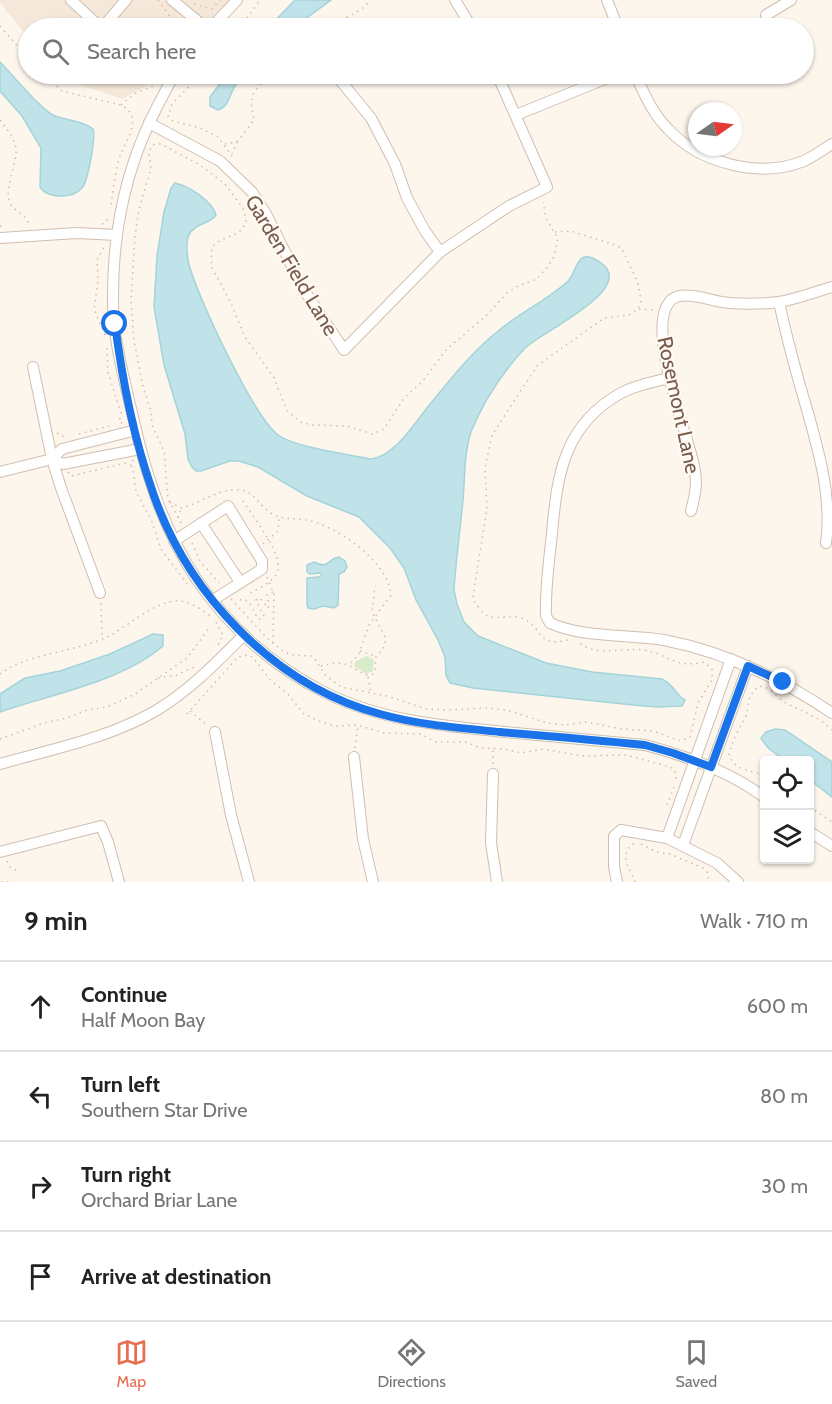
<!DOCTYPE html>
<html lang="en">
<head>
<meta charset="utf-8">
<style>
	:root { --surface:#fff; --page:#f2f2f2; --text:#222; --muted:#767676; --line:#e0e0e0; --accent:#e76f51 }
	body { margin:0; font-family:Cabin,sans-serif; background:var(--page); color:var(--text) }
	.controls { position:absolute; right:18px; bottom:18px; display:grid; overflow:hidden; border-radius:6px; box-shadow:0 2px 4px #0004 }
	.controls button { width:54px; height:54px; display:grid; place-items:center; padding:0; border:0; border-bottom:2px solid var(--line); background:var(--surface); color:var(--text); font:30px sans-serif }
	.compass { position:absolute; left:688px; top:102px; width:54px; height:54px; border-radius:50%; background:var(--surface); box-shadow:0 2px 4px #0004; rotate:76deg }
	.stop { position:absolute; width:18px; height:18px; margin:-14px; border:4px solid #1a73e8; border-radius:50%; background:#fff }
	.stop.end { background:#1a73e8; border-color:#fff; box-shadow:0 2px 6px #0008 }
	.list { margin:0; padding:0; list-style:none }
	h2 { display:flex; justify-content:space-between; align-items:center; height:78px; margin:0; padding:0 24px; font-size:26px }
	h2 small { font-size:20px; font-weight:400; color:var(--muted) }
	.list li { display:grid; grid-template-columns:39px 1fr auto; gap:18px; align-items:center; box-sizing:border-box; height:90px; padding:0 24px; border-top:2px solid var(--line) }
	.list b { display:block; font-size:22px; white-space:nowrap }
	.list p { margin:0; font-size:20px; white-space:nowrap; color:var(--muted) }
	.list em { font-size:20px; font-style:normal; color:var(--muted) }
	.icon { flex:none; width:33px; height:33px; fill:none; stroke:currentColor; stroke-width:2; stroke-linecap:round; stroke-linejoin:round }
	.map { position:relative; flex:none; width:832px; height:882px; overflow:hidden }
	.search { position:absolute; background:var(--surface); box-shadow:0 2px 4px #0004; left:18px; right:18px; top:18px; height:66px; display:flex; align-items:center; gap:15px; box-sizing:border-box; padding:0 21px; border-radius:33px; color:var(--muted); font-size:22px }
	.sheet { height:438px; background:var(--surface) }
	nav { display:flex; justify-content:space-around; align-items:center; box-sizing:border-box; height:84px; border-top:2px solid var(--line); background:var(--surface); font-size:16px; color:var(--muted) }
	nav a { display:grid; justify-items:center; gap:3px }
	nav .on { color:var(--accent) }
	.map>svg:first-child { display:block }
	.residential { fill:#f5e8da }
	.green { fill:#d8ecc9 }
	.water { fill:#bfe3e8; stroke:#a5d3da; stroke-width:1.5 }
	.lines { fill:none; stroke-linecap:round; stroke-linejoin:round }
	.minor-casing { stroke:#d1beb0; stroke-width:12 }
	.path { stroke:#d9b8a5; stroke-width:1.5; stroke-dasharray:1.5 4.5; stroke-linecap:butt }
	.minor { stroke:#fff; stroke-width:10 }
	.route { stroke:#1a73e8; stroke-width:8 }
	.labels { text-anchor:middle; dominant-baseline:central; stroke-width:4.5; stroke-linejoin:round; paint-order:stroke }
	.street-label { font-size:21px; fill:#7a5c4d; stroke:#fffaf3 }
</style>
</head>
<body>
<div class="map">
<svg width="832" height="882" viewBox="0 0 832 882">
	<rect width="100%" height="100%" fill="#fdf6ec"/>
	<g class="residential">
		<path d="M0 0H231L208 28H28V37L0 3Z"/>
		<path d="M59 74H168L122 99 64 79Z"/>
	</g>
	<path class="green" d="M367 656 374 660 373 671 366 674 354 666 356 661Z"/>
	<g class="water">
		<path d="M295 0H331L293 28H268Z"/>
		<path d="M0 62C13 75 38 107 53 115 66 121 82 120 93 129 96 136 88 182 82 188 72 199 48 199 40 187L41 148 22 116 0 91Z"/>
		<path d="M227 74H245C241 78 238 82 235 86 229 95 229 107 218 110L210 106V97Z"/>
		<path d="M175 183C189 186 212 201 216 215 209 225 193 223 188 237 186 243 187 253 188 260 194 291 254 417 278 435 297 448 347 454 371 459 397 456 419 416 435 398 454 375 474 350 497 332 519 313 546 301 567 282 578 273 575 244 601 263 638 289 539 333 524 349 503 372 483 402 471 432 464 453 465 478 463 500 460 530 456 560 454 590L457 604 464 622 478 636 546 663 592 672 662 679C675 686 677 696 685 700L682 706 658 707 633 705 473 688 450 683 446 675 445 657 438 640 416 600 404 568 390 548 359 517 307 496 258 467 239 461H230L201 471H196L192 467 188 459 185 434 164 365 154 307 157 256 164 212 171 188Z"/>
		<path d="M339 557 345 561 347 567 344 572 339 574 338 605 334 608 323 606 314 609 308 608 307 604V578L319 577 322 575 321 573 310 574 307 572V565L314 562C329 570 327 559 339 557Z"/>
		<path d="M153 634 163 635V646C121 682 52 694 0 712V694L25 678 60 671 110 654Z"/>
		<path d="M775 729 785 730 832 762V797L810 780V760C787 760 774 759 761 738L766 732Z"/>
	</g>
	<g class="lines">
		<defs>
			<g id="minor">
				<path d="M71 0 101 28"/>
				<path d="M172 0 206 28"/>
				<path d="M455 0 472 28"/>
				<path d="M607 0 618 28"/>
				<path d="M766 15 791 0"/>
				<path d="M102 28 126 0"/>
				<path d="M211 28 237 0"/>
				<path d="M176 74C168 83 164 95 158 105 127 164 113 228 113 295 112 336 124 378 133 417 146 476 164 530 197 580 229 627 274 667 324 692 381 721 443 726 505 732 552 736 598 741 645 745 687 756 729 771 764 797"/>
				<path d="M335 74 371 118 395 164 407 198 425 231 440 252"/>
				<path d="M635 74C644 93 652 113 668 129 700 163 759 179 804 161 814 156 823 150 832 144"/>
				<path d="M516 115 617 74"/>
				<path d="M149 123 220 161 252 192 266 214 304 290 344 350 440 252 509 206 547 187 497 74"/>
				<path d="M0 238 77 233 117 235"/>
				<path d="M779 302C787 339 797 376 808 413 820 456 832 499 826 543"/>
				<path d="M33 367 52 459 61 488 100 593"/>
				<path d="M669 378C653 382 636 385 621 393 564 425 557 474 552 534 549 561 545 589 546 616L550 623C583 638 628 634 664 640 726 652 780 678 832 713"/>
				<path d="M52 459 63 464 140 449"/>
				<path d="M0 472 52 459 62 449 136 430"/>
				<path d="M691 511C695 496 698 482 694 466 689 437 636 307 679 296 694 293 714 302 729 303 745 304 763 304 779 302 797 299 815 292 832 287"/>
				<path d="M201 523 240 582"/>
				<path d="M174 541 228 506 262 561V569L213 600"/>
				<path d="M215 732 231 815 249 882"/>
				<path d="M354 757 363 839 373 882"/>
				<path d="M0 764C52 749 110 738 157 710 190 690 216 663 244 635"/>
				<path d="M493 774 491 843 497 882"/>
				<path d="M810 832 832 846"/>
				<path d="M667 838 731 659"/>
				<path d="M683 845 748 666"/>
				<path d="M0 852 101 826 108 842 119 882"/>
				<path d="M617 882 614 867V836L621 830 667 838 717 863 738 882"/>
			</g>
		</defs>
		<use href="#minor" class="minor-casing"/>
		<g class="path">
			<path d="M158 0 171 18 184 23 187 28"/>
			<path d="M194 4 212 9 220 0"/>
			<path d="M0 26 28 58"/>
			<path d="M240 28 260 0"/>
			<path d="M332 28C344 16 361 13 371 0"/>
			<path d="M43 74 62 91 121 105C145 117 125 141 119 159 115 174 113 191 111 206"/>
			<path d="M201 74 172 104 168 116 173 121 197 127 217 136 232 156"/>
			<path d="M121 105 134 94 157 84"/>
			<path d="M0 120C21 147 18 149 10 181 9 187 7 194 9 200 12 212 26 213 29 225"/>
			<path d="M237 142 254 120 251 103 254 92 270 74"/>
			<path d="M225 144 237 142 232 154"/>
			<path d="M102 224 106 222 109 217"/>
			<path d="M0 226 5 227"/>
			<path d="M555 232 571 231 618 246 622 249 638 283 641 301 638 309 629 315 604 318 537 366 492 435 485 468 487 509 473 595C473 601 475 603 479 608 490 625 505 613 521 618 544 626 535 648 568 640"/>
			<path d="M639 309 655 310"/>
			<path d="M105 335 94 309 98 281 97 260 105 245"/>
			<path d="M107 348 108 372 121 413 119 422 122 423"/>
			<path d="M57 433 66 438"/>
			<path d="M79 434 109 426"/>
			<path d="M133 460 131 465 133 469 136 492 151 519 161 549 187 584"/>
			<path d="M68 472 71 476 126 463 131 465"/>
			<path d="M243 501C252 516 288 559 276 575 270 583 258 589 249 594"/>
			<path d="M170 502 181 508C202 503 220 487 242 490 253 491 262 509 274 515 284 520 295 518 306 520 336 525 389 562 391 595L369 625 359 654 350 664"/>
			<path d="M178 518 181 509"/>
			<path d="M181 523 168 499 164 451 152 425 151 411 143 387 134 340 131 301 135 236 139 209 151 168 149 154 151 147 155 144H161L200 165 225 184 244 210 246 221 243 228 238 233 221 240 214 245 211 252 212 268 230 301 245 337 274 378 287 411 301 422 311 425 347 426 372 434 384 429 404 398 422 382 446 350 488 314 507 293 518 286 537 279 549 265 554 256 558 239 546 218 543 202"/>
			<path d="M192 543 200 561 219 583"/>
			<path d="M263 544 278 531 279 518"/>
			<path d="M267 577 274 594 273 642"/>
			<path d="M231 599 267 638 284 652 292 655 311 656 315 659 326 676 341 687 387 696 426 709 447 710 487 708 507 710 547 723 566 725 586 722 622 729 653 731 681 741 690 737 698 703 712 680V669L704 662C674 669 669 654 644 650 621 647 598 658 578 642"/>
			<path d="M240 600 244 599 249 602 258 619H260L264 616 256 600 260 598 268 608 269 605 267 595 273 592"/>
			<path d="M101 603 102 639"/>
			<path d="M216 622 223 635 217 647"/>
			<path d="M360 651 375 656"/>
			<path d="M255 660 271 681 287 693 304 714 321 722 335 726 358 725 383 733 420 734 436 742H465L481 748 504 749 521 753 543 749 582 756 626 755 670 767 675 770 676 780"/>
			<path d="M321 666C342 660 348 664 365 675L373 674 375 670 376 657 383 649 386 639 372 612 375 586"/>
			<path d="M0 674C26 654 74 652 105 638 128 627 150 604 175 601 187 599 204 611 213 618"/>
			<path d="M368 677 371 693"/>
			<path d="M158 678 177 675 196 666"/>
			<path d="M190 711 207 725"/>
			<path d="M187 714 238 657 248 655 252 657"/>
			<path d="M0 739 44 723 67 718 87 710 107 707 135 694 187 658 210 627"/>
			<path d="M355 748 358 726"/>
			<path d="M493 764V748"/>
			<path d="M764 775C750 770 734 771 729 754L733 741 746 716 750 696 758 686C774 688 774 696 786 703 803 712 818 716 832 730"/>
			<path d="M667 805 674 787"/>
			<path d="M810 807 832 822"/>
			<path d="M641 844 657 852 670 854 703 868 708 873V882"/>
			<path d="M7 861 10 867 17 871"/>
			<path d="M1 882H9"/>
			<path d="M635 882C631 869 618 858 632 844L636 843"/>
		</g>
		<use href="#minor" class="minor"/>
	</g>
	<g class="lines">
		<path class="route" d="M115 324C122 378 133 435 151 487 185 591 272 685 380 714 419 725 460 728 500 732 549 736 597 740 645 745L673 753 711 767 748 666 783 682"/>
	</g>
	<g class="labels">
		<g class="street-label">
			<text transform="translate(292 265) rotate(59)">Garden Field Lane</text>
			<text transform="translate(679 405) rotate(78)">Rosemont Lane</text>
		</g>
	</g>
</svg>
<div class="controls">
<button><svg class="icon" aria-label="locate" viewBox="0 0 24 24"><circle cx="12" cy="12" r="6"/><path d="M12 2v4M12 18v4M2 12h4M18 12h4"/></svg></button>
<button><svg class="icon" aria-label="layers" viewBox="0 0 24 24"><path d="M12 4l9 5-9 5-9-5zM3 14l9 5 9-5"/></svg></button>
</div>
<svg class="compass" viewBox="-18 -18 36 36"><path d="M0-13l5 13h-10z" fill="#e53935"/><path d="M0 13l5-13h-10z" fill="#767676"/></svg>
<div class="stop" style="left:115px;top:324px"></div>
<div class="stop end" style="left:783px;top:682px"></div>
<div class="search"><svg class="icon" aria-label="search" viewBox="0 0 24 24"><circle cx="10" cy="10" r="6"/><path d="M15 15l6 6"/></svg>Search here</div>
</div>
<section class="sheet">
<h2>9 min<small>Walk · 710 m</small></h2>
<ul class="list">
<li><svg class="icon" aria-label="ahead" viewBox="0 0 24 24"><path d="M12 20V5M6 11l6-6 6 6"/></svg><div><b>Continue</b><p>Half Moon Bay</p></div><em>600 m</em></li>
<li><svg class="icon" aria-label="left" viewBox="0 0 24 24"><path d="M17 20v-9H6M10 6l-5 5 5 5"/></svg><div><b>Turn left</b><p>Southern Star Drive</p></div><em>80 m</em></li>
<li><svg class="icon" aria-label="right" viewBox="0 0 24 24"><path d="M7 20v-9h11M14 6l5 5-5 5"/></svg><div><b>Turn right</b><p>Orchard Briar Lane</p></div><em>30 m</em></li>
<li><svg class="icon" aria-label="arrive" viewBox="0 0 24 24"><path d="M6 21V4h12l-3 4 3 4H6"/></svg><div><b>Arrive at destination</b></div></li>
</ul>
</section>
<nav>
<a class="on"><svg class="icon" aria-label="map" viewBox="0 0 24 24"><path d="M3 6l6-2 6 2 6-2v14l-6 2-6-2-6 2zM9 4v14M15 6v14"/></svg>Map</a>
<a><svg class="icon" aria-label="directions" viewBox="0 0 24 24"><path d="M12 3l9 9-9 9-9-9zM9 14v-3h6M13 9l2 2-2 2"/></svg>Directions</a>
<a><svg class="icon" aria-label="saved" viewBox="0 0 24 24"><path d="M7 4h10v16l-5-4-5 4z"/></svg>Saved</a>
</nav>
</body>
</html>
